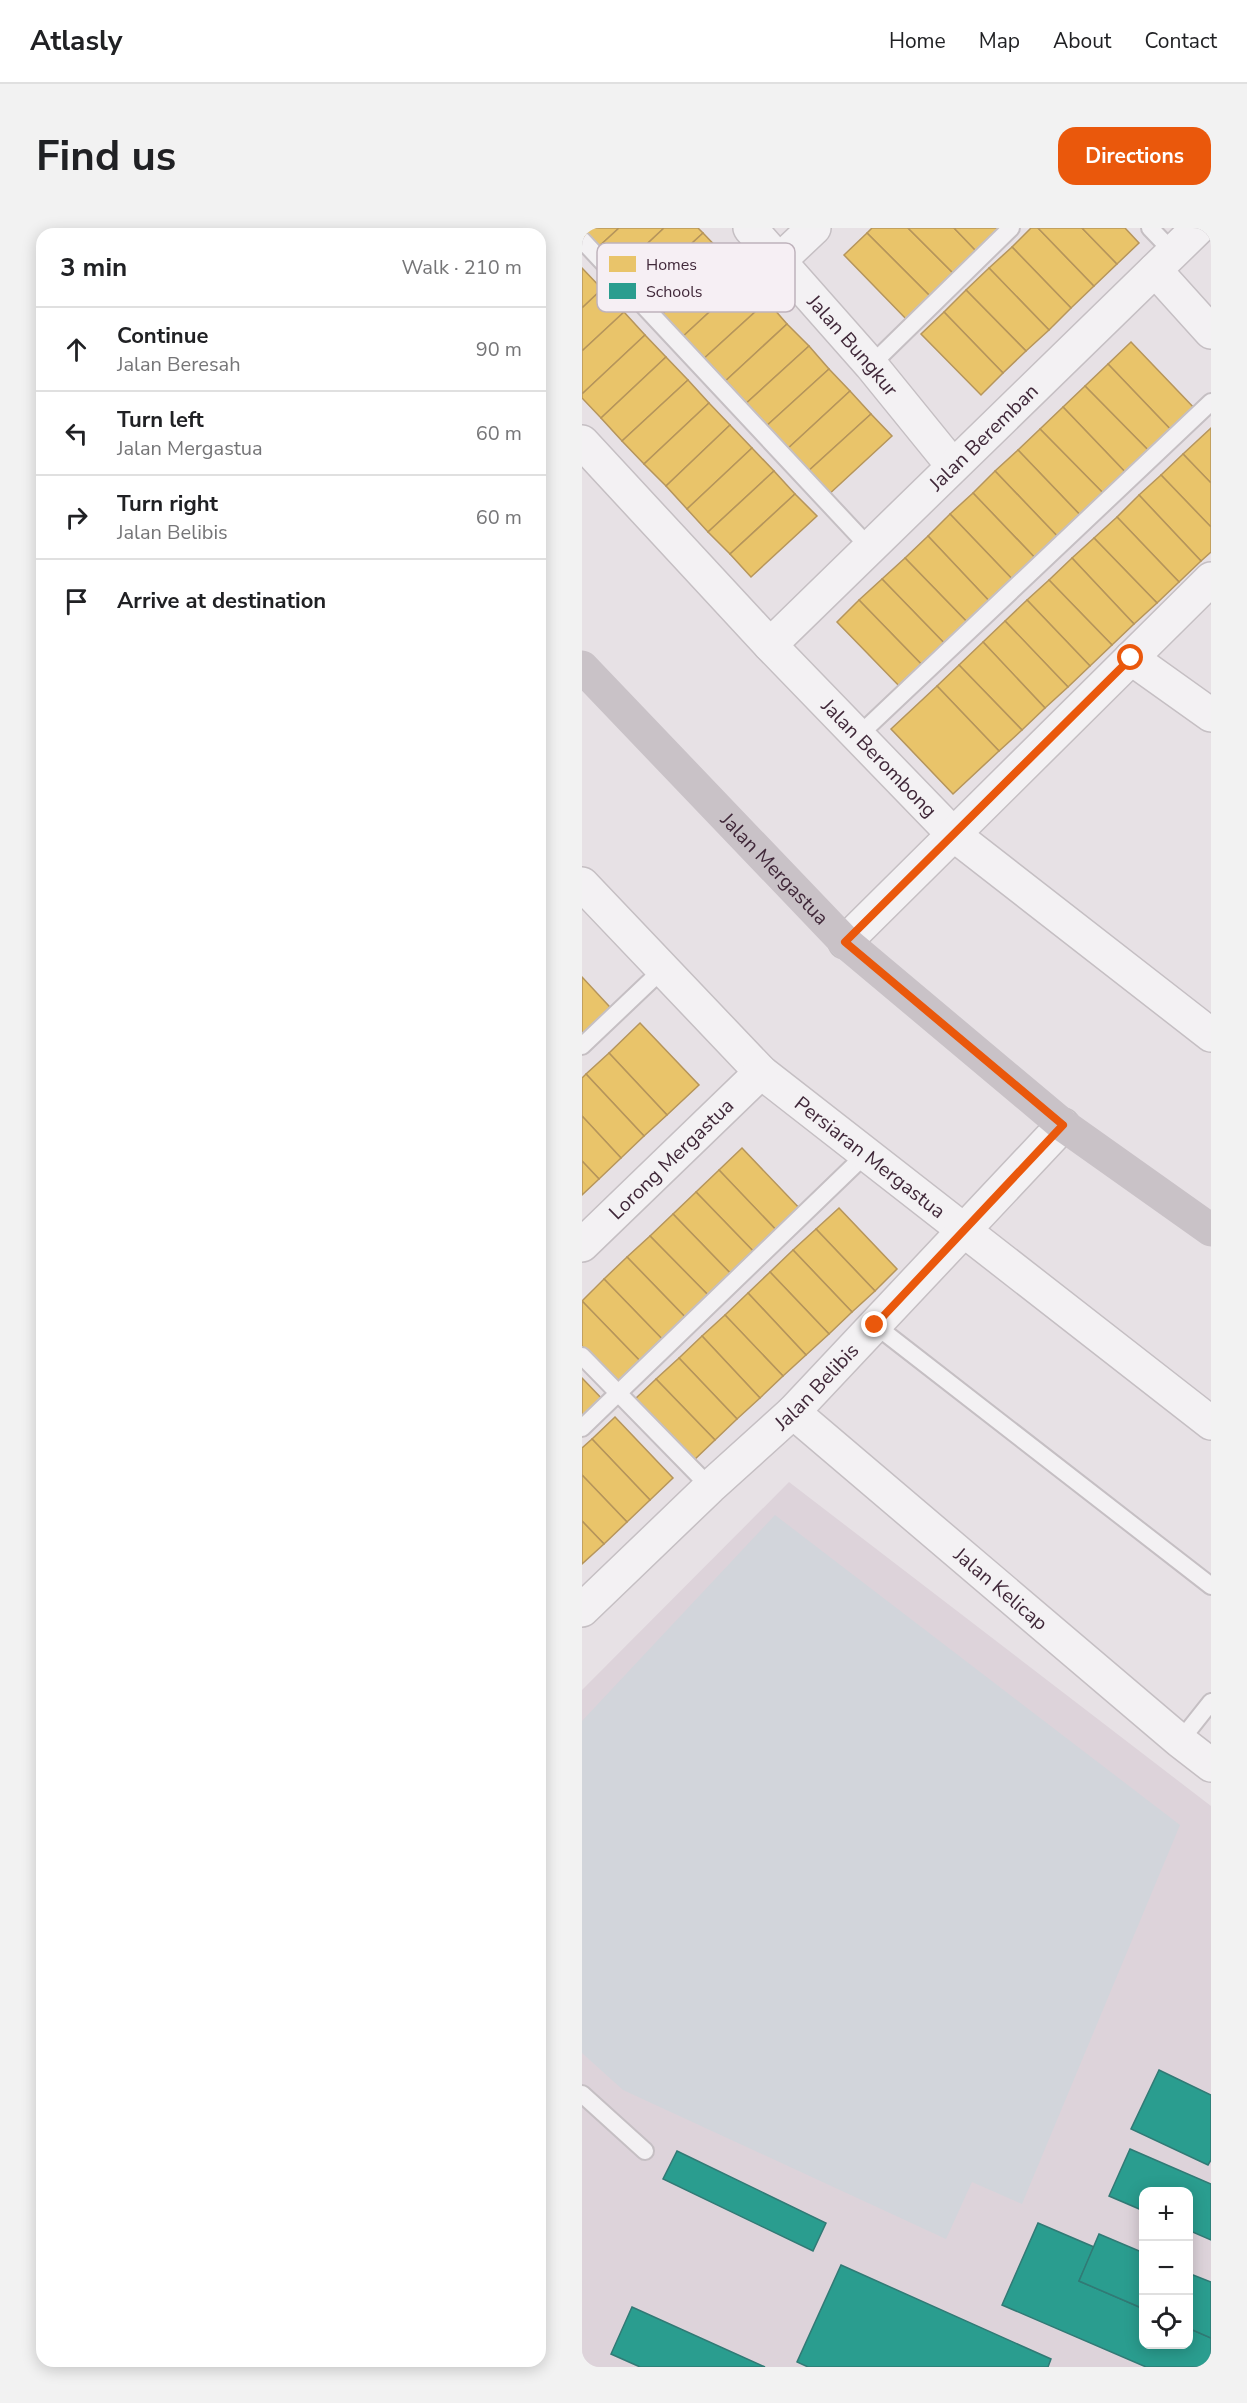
<!DOCTYPE html>
<html lang="en">
<head>
<meta charset="utf-8">
<style>
	:root { --surface:#fff; --page:#f2f2f2; --text:#202124; --muted:#757577; --line:#e0e0e0; --accent:#ea580c }
	body { margin:0; font-family:"Nunito Sans",sans-serif; background:var(--page); color:var(--text) }
	.controls { position:absolute; right:18px; bottom:18px; display:grid; overflow:hidden; border-radius:12px; box-shadow:0 3px 15px #0003 }
	.controls button { width:54px; height:54px; display:grid; place-items:center; padding:0; border:0; border-bottom:2px solid var(--line); background:var(--surface); color:var(--text); font:30px sans-serif }
	.stop { position:absolute; width:18px; height:18px; margin:-14px; border:4px solid #ea580c; border-radius:50%; background:#fff }
	.stop.end { background:#ea580c; border-color:#fff; box-shadow:0 2px 6px #0008 }
	.list { margin:0; padding:0; list-style:none }
	h2 { display:flex; justify-content:space-between; align-items:center; height:78px; margin:0; padding:0 24px; font-size:26px }
	h2 small { font-size:20px; font-weight:400; color:var(--muted) }
	.list li { display:grid; grid-template-columns:39px 1fr auto; gap:18px; align-items:center; box-sizing:border-box; height:84px; padding:0 24px; border-top:2px solid var(--line) }
	.list b { display:block; font-size:22px; white-space:nowrap }
	.list p { margin:0; font-size:20px; white-space:nowrap; color:var(--muted) }
	.list em { font-size:20px; font-style:normal; color:var(--muted) }
	.icon { flex:none; width:33px; height:33px; fill:none; stroke:currentColor; stroke-width:2; stroke-linecap:round; stroke-linejoin:round }
	.map { position:relative; flex:none; width:629px; height:2139px; overflow:hidden; border-radius:18px }
	header { display:flex; align-items:center; gap:36px; box-sizing:border-box; height:84px; padding:0 30px; background:var(--surface); border-bottom:2px solid var(--line) }
	header strong { font-size:28px }
	nav { display:flex; gap:33px; margin-inline-start:auto; font-size:21px }
	.intro { display:flex; align-items:center; justify-content:space-between; box-sizing:border-box; height:144px; padding:0 36px }
	h1 { margin:0; font-size:42px }
	.button { padding:15px 27px; border-radius:18px; background:var(--accent); color:#fff; font-size:21px; font-weight:700 }
	main { display:flex; gap:36px; padding:0 36px }
	aside { flex:1; background:var(--surface); border-radius:18px; box-shadow:0 3px 15px #0003 }
	.map>svg:first-child { display:block }
	.built { fill:#ddd3da; fill-rule:evenodd }
	.green { fill:#d2d5db }
	.homes { fill:#e9c46a; stroke:#b6955b; stroke-width:1.5 }
	.schools { fill:#2a9d8f; stroke:#317a75; stroke-width:1.5 }
	.lines { fill:none; stroke-linecap:round; stroke-linejoin:round }
	.lane-casing { stroke:#c5bfc3; stroke-width:20 }
	.street-casing { stroke:#c5bfc3; stroke-width:36 }
	.lane { stroke:#f3f1f3; stroke-width:16 }
	.street { stroke:#f3f1f3; stroke-width:33 }
	.secondary { stroke:#c9c2c7; stroke-width:33 }
	.route { stroke:#ea580c; stroke-width:8 }
	.labels { text-anchor:middle; dominant-baseline:central; stroke-width:6; stroke-linejoin:round; paint-order:stroke }
	.street-label { font-size:20px; fill:#402839; stroke:#f6eff4 }
	.key { fill:#f6eff4; stroke:#bfb3bc; stroke-width:1.5 }
	.key-label { font-size:16px; fill:#402839 }
</style>
</head>
<body>
<header>
<strong>Atlasly</strong>
<nav><a>Home</a><a>Map</a><a>About</a><a>Contact</a></nav>
</header>
<div class="intro"><h1>Find us</h1><a class="button">Directions</a></div>
<main>
<aside>
<h2>3 min<small>Walk · 210 m</small></h2>
<ul class="list">
<li><svg class="icon" aria-label="ahead" viewBox="0 0 24 24"><path d="M12 20V5M6 11l6-6 6 6"/></svg><div><b>Continue</b><p>Jalan Beresah</p></div><em>90 m</em></li>
<li><svg class="icon" aria-label="left" viewBox="0 0 24 24"><path d="M17 20v-9H6M10 6l-5 5 5 5"/></svg><div><b>Turn left</b><p>Jalan Mergastua</p></div><em>60 m</em></li>
<li><svg class="icon" aria-label="right" viewBox="0 0 24 24"><path d="M7 20v-9h11M14 6l5 5-5 5"/></svg><div><b>Turn right</b><p>Jalan Belibis</p></div><em>60 m</em></li>
<li><svg class="icon" aria-label="arrive" viewBox="0 0 24 24"><path d="M6 21V4h12l-3 4 3 4H6"/></svg><div><b>Arrive at destination</b></div></li>
</ul>
</aside>
<div class="map">
<svg width="629" height="2139" viewBox="0 0 629 2139">
	<rect width="100%" height="100%" fill="#e7e1e5"/>
	<path class="built" d="M207 1254 629 1578V2139H0V1462ZM562 1964H606V2116H562Z"/>
	<path class="green" d="M193 1287 598 1597 440 1976 390 1954 364 2011 41 1862 0 1825V1493Z"/>
	<g class="homes">
		<path d="M0 0H37L13 22 0 7Z"/>
		<path d="M37 0H82L35 44 13 22Z"/>
		<path d="M82 0H116L121 5 55 66 35 44Z"/>
		<path d="M290 0H326L373 47 350 70 285 5Z"/>
		<path d="M326 0H372L396 25 373 47Z"/>
		<path d="M372 0H417L396 25Z"/>
		<path d="M449 0H456L512 58 489 80 430 19Z"/>
		<path d="M456 0H500L535 36 512 58Z"/>
		<path d="M500 0H543L557 15 535 36Z"/>
		<path d="M121 5 143 28 77 89 55 66Z"/>
		<path d="M285 5 350 70 326 93 262 27Z"/>
		<path d="M430 19 489 80 467 102 407 40Z"/>
		<path d="M143 28 163 51 97 112 77 89Z"/>
		<path d="M0 40 20 61 0 80Z"/>
		<path d="M407 40 467 102 444 123 384 62Z"/>
		<path d="M163 51 185 73 118 134 97 112Z"/>
		<path d="M20 61 42 84 0 123V80Z"/>
		<path d="M384 62 444 123 421 145 362 84Z"/>
		<path d="M185 73 205 96 139 157 118 134Z"/>
		<path d="M42 84 63 107 0 166V123Z"/>
		<path d="M362 84 421 145 399 167 339 106Z"/>
		<path d="M205 96 227 118 160 179 139 157Z"/>
		<path d="M63 107 84 129 19 190 0 170V166Z"/>
		<path d="M549 114 615 183 592 205 526 136Z"/>
		<path d="M227 118 247 141 181 201 160 179Z"/>
		<path d="M84 129 106 152 40 213 19 190Z"/>
		<path d="M526 136 592 205 570 226 503 158Z"/>
		<path d="M247 141 268 163 202 224 181 201Z"/>
		<path d="M106 152 127 175 62 236 40 213Z"/>
		<path d="M503 158 570 226 547 248 481 179Z"/>
		<path d="M268 163 289 186 223 246 202 224Z"/>
		<path d="M127 175 148 197 84 258 62 236Z"/>
		<path d="M481 179 547 248 525 269 458 201Z"/>
		<path d="M289 186 310 208 244 269 223 246Z"/>
		<path d="M148 197 170 220 105 281 84 258Z"/>
		<path d="M629 200V255L601 226Z"/>
		<path d="M458 201 525 269 502 291 436 222Z"/>
		<path d="M170 220 192 243 126 304 105 281Z"/>
		<path d="M436 222 502 291 479 312 413 243Z"/>
		<path d="M601 226 629 255V299L579 247Z"/>
		<path d="M192 243 213 266 148 326 126 304Z"/>
		<path d="M413 243 479 312 457 334 391 265Z"/>
		<path d="M579 247 629 299V324L619 333 557 267Z"/>
		<path d="M391 265 457 334 434 355 368 286Z"/>
		<path d="M213 266 235 288 169 349 148 326Z"/>
		<path d="M557 267 619 333 597 354 535 289Z"/>
		<path d="M368 286 434 355 411 377 346 308Z"/>
		<path d="M535 289 597 354 575 375 512 310Z"/>
		<path d="M346 308 411 377 389 398 323 330Z"/>
		<path d="M512 310 575 375 552 396 490 330Z"/>
		<path d="M323 330 389 398 366 419 300 351Z"/>
		<path d="M490 330 552 396 530 417 467 352Z"/>
		<path d="M300 351 366 419 344 441 277 372Z"/>
		<path d="M467 352 530 417 508 438 445 372Z"/>
		<path d="M277 372 344 441 321 462 255 394Z"/>
		<path d="M445 372 508 438 486 459 423 393Z"/>
		<path d="M423 393 486 459 463 480 401 414Z"/>
		<path d="M401 414 463 480 440 502 377 437Z"/>
		<path d="M377 437 440 502 417 523 355 458Z"/>
		<path d="M355 458 417 523 371 566 309 501Z"/>
		<path d="M0 749 39 791 12 816 0 804Z"/>
		<path d="M58 795 117 857 85 887 27 825Z"/>
		<path d="M27 825 85 887 62 908 4 846Z"/>
		<path d="M4 846 62 908 39 930 0 888V850Z"/>
		<path d="M0 888 39 930 17 951 0 933Z"/>
		<path d="M160 920 221 984 198 1006 137 942Z"/>
		<path d="M0 933 17 951 0 967Z"/>
		<path d="M137 942 198 1006 175 1027 114 964Z"/>
		<path d="M114 964 175 1027 152 1049 91 986Z"/>
		<path d="M257 980 315 1041 293 1063 234 1001Z"/>
		<path d="M91 986 152 1049 130 1071 68 1008Z"/>
		<path d="M234 1001 293 1063 270 1084 211 1022Z"/>
		<path d="M68 1008 130 1071 107 1093 45 1029Z"/>
		<path d="M211 1022 270 1084 247 1106 188 1044Z"/>
		<path d="M45 1029 107 1093 84 1115 22 1051Z"/>
		<path d="M188 1044 247 1106 224 1127 166 1065Z"/>
		<path d="M22 1051 84 1115 61 1136 0 1073Z"/>
		<path d="M166 1065 224 1127 201 1148 143 1087Z"/>
		<path d="M0 1073 61 1136 38 1158 0 1118Z"/>
		<path d="M143 1087 201 1148 178 1170 120 1108Z"/>
		<path d="M120 1108 178 1170 155 1191 97 1130Z"/>
		<path d="M97 1130 155 1191 133 1212 74 1151Z"/>
		<path d="M0 1150 24 1175 0 1197Z"/>
		<path d="M74 1151 133 1212 110 1234 52 1172Z"/>
		<path d="M33 1189 91 1250 68 1272 10 1211Z"/>
		<path d="M10 1211 68 1272 45 1294 0 1247V1220Z"/>
		<path d="M0 1247 45 1294 22 1316 0 1293Z"/>
		<path d="M0 1293 22 1316 0 1336Z"/>
	</g>
	<g class="schools">
		<path d="M577 1842 629 1867V1932L626 1937 549 1901Z"/>
		<path d="M548 1921 629 1956V2012L606 2002V1964H562V1983L527 1968Z"/>
		<path d="M95 1923 244 1995 231 2023 81 1951Z"/>
		<path d="M456 1995 512 2019 497 2053 562 2081V2116H606V2100L629 2110V2139H564L420 2077Z"/>
		<path d="M517 2006 562 2025V2081L497 2053Z"/>
		<path d="M259 2037 469 2131 466 2139H226L215 2134Z"/>
		<path d="M606 2045 629 2054V2110L606 2100Z"/>
		<path d="M50 2079 183 2139H58L29 2126Z"/>
	</g>
	<g class="lines">
		<defs>
			<g id="lane">
				<path d="M568 0 591 24"/>
				<path d="M0 12 288 320"/>
				<path d="M289 137 429 0"/>
				<path d="M276 508 629 174"/>
				<path d="M0 818 81 741"/>
				<path d="M293 1097 629 1358"/>
				<path d="M0 1128 128 1259"/>
				<path d="M0 1200 284 926"/>
				<path d="M598 1513 629 1474"/>
				<path d="M0 1866 63 1923"/>
			</g>
			<g id="street">
				<path id="s1" d="M168 0 289 137 371 238"/>
				<path d="M197 33 232 0"/>
				<path d="M573 42 629 104"/>
				<path id="s2" d="M0 214 188 417 371 606 629 807"/>
				<path id="s3" d="M188 417 616 0"/>
				<path d="M549 430 629 487"/>
				<path id="s4" d="M0 656 179 844 629 1195"/>
				<path d="M263 714 629 351"/>
				<path id="s5" d="M0 1017 179 844"/>
				<path id="s6" d="M211 1184 598 1513 629 1537"/>
				<path id="s7" d="M0 1382 128 1259 211 1184 481 897"/>
			</g>
		</defs>
		<use href="#lane" class="lane-casing"/>
		<use href="#street" class="street-casing"/>
		<use href="#lane" class="lane"/>
		<use href="#street" class="street"/>
		<path class="secondary" id="s8" d="M0 439 263 714 481 897 629 1002"/>
	</g>
	<g class="lines">
		<path class="route" d="M293 1097 481 897 263 714 549 430"/>
	</g>
	<g class="labels">
		<g class="street-label">
			<text stroke="none"><textPath href="#s1" startOffset="156">Jalan Bungkur</textPath></text>
			<text stroke="none"><textPath href="#s3" startOffset="298">Jalan Beremban</textPath></text>
			<text stroke="none"><textPath href="#s2" startOffset="434">Jalan Berombong</textPath></text>
			<text stroke="none"><textPath href="#s8" startOffset="279">Jalan Mergastua</textPath></text>
			<text stroke="none"><textPath href="#s4" startOffset="398">Persiaran Mergastua</textPath></text>
			<text stroke="none"><textPath href="#s5" startOffset="124">Lorong Mergastua</textPath></text>
			<text stroke="none"><textPath href="#s7" startOffset="324">Jalan Belibis</textPath></text>
			<text stroke="none"><textPath href="#s6" startOffset="273">Jalan Kelicap</textPath></text>
		</g>
	</g>
	<rect x="15" y="15" width="198" height="69" rx="9" class="key"/>
	<rect x="27" y="28" width="27" height="16" fill="#e9c46a"/>
	<rect x="27" y="55" width="27" height="16" fill="#2a9d8f"/>
	<g class="key-label">
		<text x="64" y="42">Homes</text>
		<text x="64" y="69">Schools</text>
	</g>
</svg>
<div class="controls">
<button>+</button>
<button>−</button>
<button><svg class="icon" aria-label="locate" viewBox="0 0 24 24"><circle cx="12" cy="12" r="6"/><path d="M12 2v4M12 18v4M2 12h4M18 12h4"/></svg></button>
</div>
<div class="stop" style="left:549px;top:430px"></div>
<div class="stop end" style="left:293px;top:1097px"></div>
</div>
</main>
</body>
</html>
